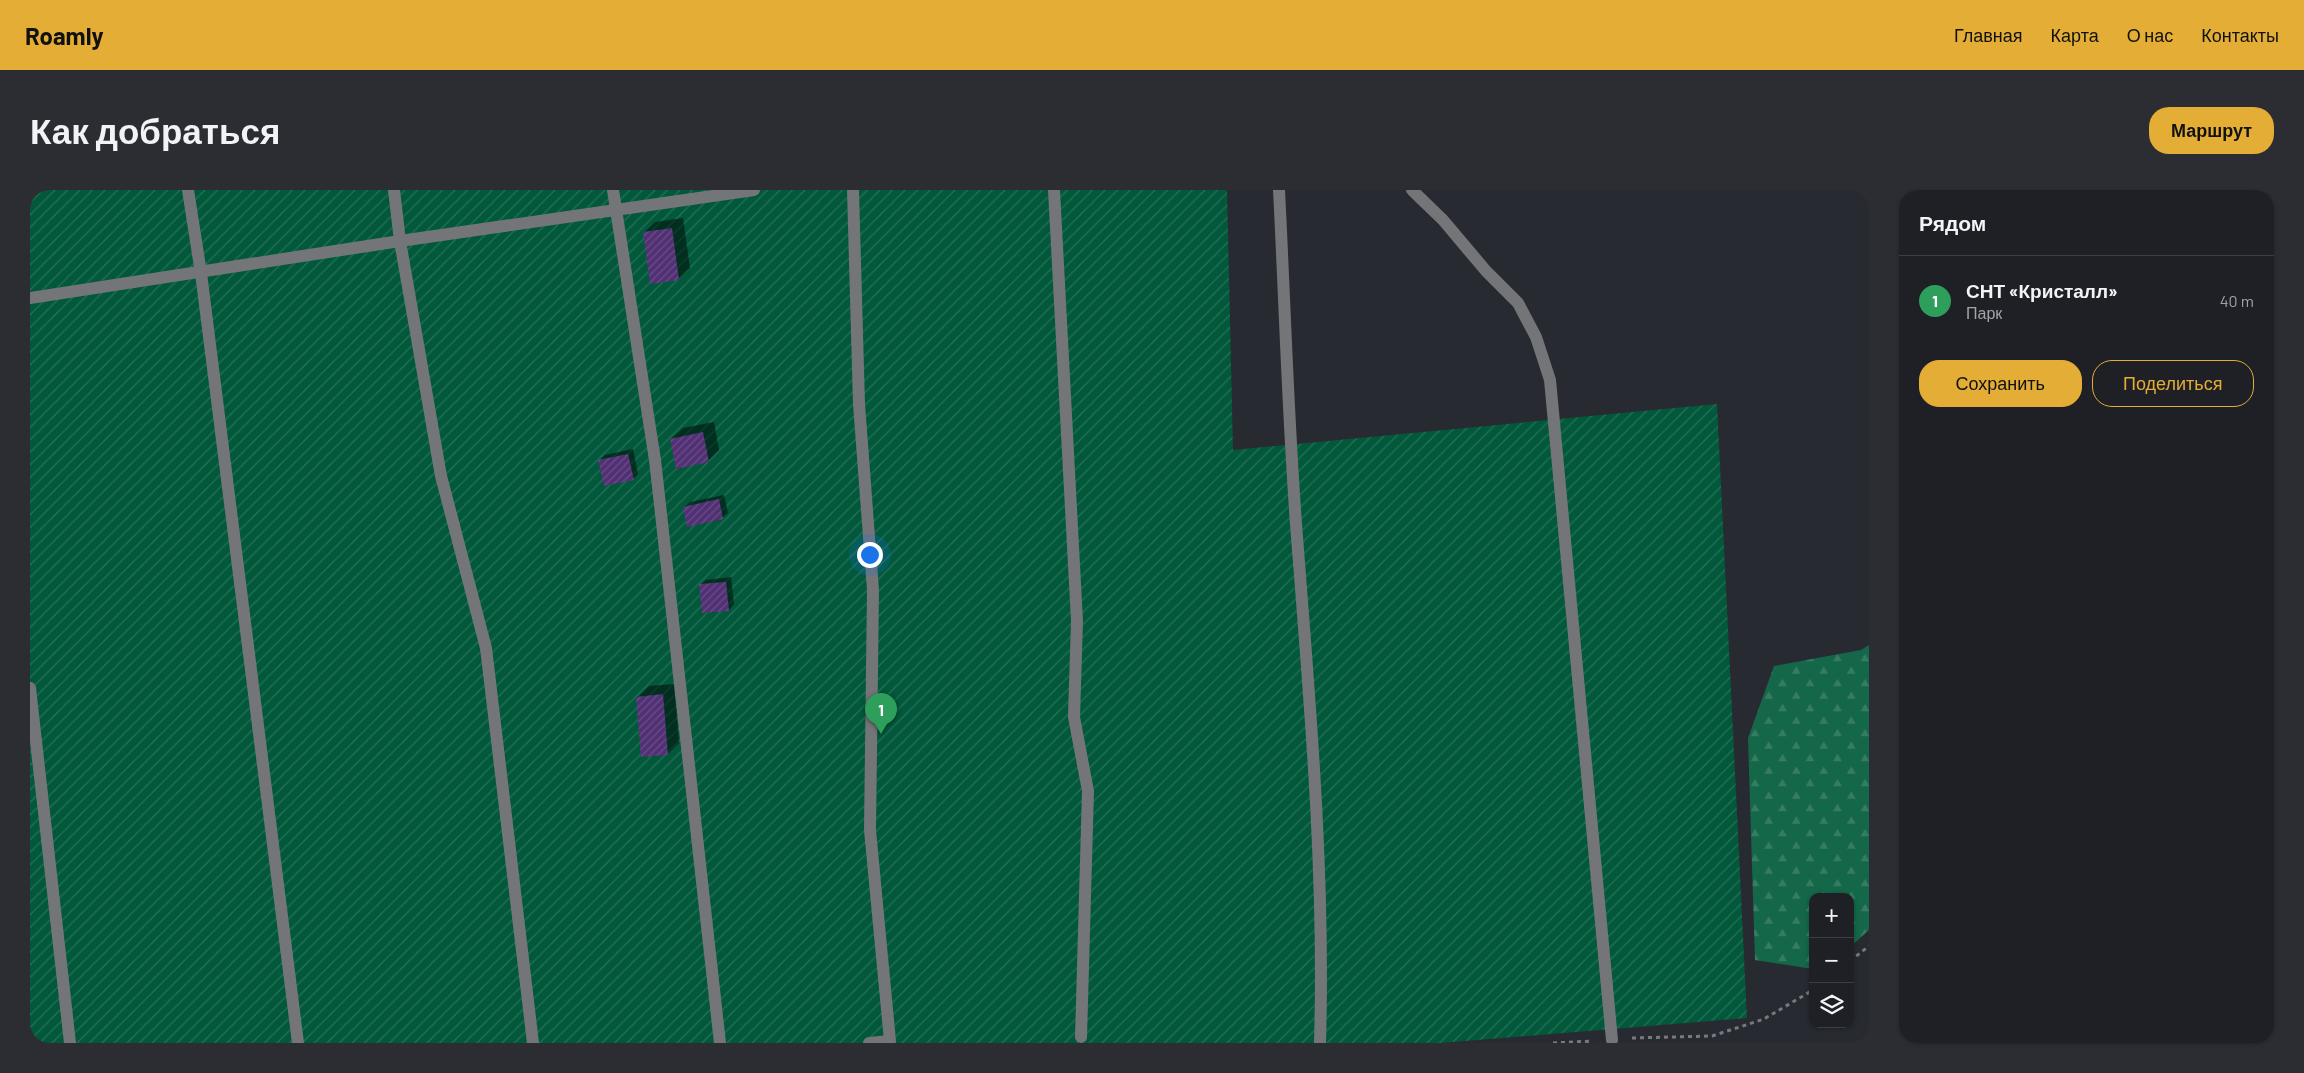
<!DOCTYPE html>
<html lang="ru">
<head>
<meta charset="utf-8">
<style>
	:root { --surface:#1e2025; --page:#2b2d32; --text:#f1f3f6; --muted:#a1a3a7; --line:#3c3e42; --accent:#e4ad35 }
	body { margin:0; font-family:Barlow,sans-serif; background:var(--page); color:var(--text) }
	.controls { position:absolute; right:15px; bottom:15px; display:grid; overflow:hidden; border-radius:10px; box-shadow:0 1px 4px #0004 }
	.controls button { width:45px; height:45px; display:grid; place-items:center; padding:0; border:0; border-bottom:1px solid var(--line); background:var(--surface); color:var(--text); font:25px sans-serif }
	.you { position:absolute; left:839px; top:364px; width:18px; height:18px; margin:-12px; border:4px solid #fff; border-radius:50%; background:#1a73e8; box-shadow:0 0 0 8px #1a73e833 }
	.badge { display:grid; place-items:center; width:32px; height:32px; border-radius:50%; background:var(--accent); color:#fff; font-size:16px; font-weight:700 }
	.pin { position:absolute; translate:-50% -41px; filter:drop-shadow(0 1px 2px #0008) }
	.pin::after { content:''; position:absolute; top:26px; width:18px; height:15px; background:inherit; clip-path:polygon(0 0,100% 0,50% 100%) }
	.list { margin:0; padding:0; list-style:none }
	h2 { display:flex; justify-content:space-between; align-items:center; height:65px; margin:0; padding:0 20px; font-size:21px }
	h2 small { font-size:16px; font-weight:400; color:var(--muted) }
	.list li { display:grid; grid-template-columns:32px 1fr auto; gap:15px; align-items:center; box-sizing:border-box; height:90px; padding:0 20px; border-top:1px solid var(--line) }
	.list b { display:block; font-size:19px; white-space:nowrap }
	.list p { margin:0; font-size:16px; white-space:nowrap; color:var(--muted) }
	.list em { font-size:16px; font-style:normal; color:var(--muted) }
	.actions { display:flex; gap:10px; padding:15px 20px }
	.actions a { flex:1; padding:11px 0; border:1px solid var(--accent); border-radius:20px; text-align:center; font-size:18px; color:var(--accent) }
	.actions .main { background:var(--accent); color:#111 }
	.icon { flex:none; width:28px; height:28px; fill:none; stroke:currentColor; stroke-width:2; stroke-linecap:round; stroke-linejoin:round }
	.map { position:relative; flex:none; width:1839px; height:853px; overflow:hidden; border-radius:20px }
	header { display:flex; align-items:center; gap:30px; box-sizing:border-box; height:70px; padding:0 25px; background:var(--accent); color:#111 }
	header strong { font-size:24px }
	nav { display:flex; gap:28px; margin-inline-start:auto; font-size:18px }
	.intro { display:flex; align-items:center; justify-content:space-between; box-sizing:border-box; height:120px; padding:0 30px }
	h1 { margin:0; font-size:35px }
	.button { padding:12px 22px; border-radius:20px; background:var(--accent); color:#111; font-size:18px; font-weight:700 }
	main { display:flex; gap:30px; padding:0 30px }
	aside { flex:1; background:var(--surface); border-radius:20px; box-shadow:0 1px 4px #0004 }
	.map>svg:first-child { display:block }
	.forest { fill:url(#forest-firs) }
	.garden { fill:url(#garden-furrows) }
	.shadow { fill:#0007 }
	.building { fill:url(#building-hatch) }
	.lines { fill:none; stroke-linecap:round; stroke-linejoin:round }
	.path { stroke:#77797f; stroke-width:3; stroke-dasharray:4 4; stroke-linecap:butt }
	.minor { stroke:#747579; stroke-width:12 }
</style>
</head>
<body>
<header>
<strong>Roamly</strong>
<nav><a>Главная</a><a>Карта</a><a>О нас</a><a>Контакты</a></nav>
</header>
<div class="intro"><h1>Как добраться</h1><a class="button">Маршрут</a></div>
<main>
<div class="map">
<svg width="1839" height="853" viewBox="0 0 1839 853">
	<defs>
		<pattern id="forest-firs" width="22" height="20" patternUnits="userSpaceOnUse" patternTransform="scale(1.25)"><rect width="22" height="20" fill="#146748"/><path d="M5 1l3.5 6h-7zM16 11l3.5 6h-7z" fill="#367c62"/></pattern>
		<pattern id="garden-furrows" width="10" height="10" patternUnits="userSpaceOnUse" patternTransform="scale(1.25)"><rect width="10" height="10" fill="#02583b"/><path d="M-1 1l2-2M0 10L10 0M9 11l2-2" fill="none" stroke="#267057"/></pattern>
		<pattern id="building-hatch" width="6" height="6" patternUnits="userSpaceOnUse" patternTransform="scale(1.25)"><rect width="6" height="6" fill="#523074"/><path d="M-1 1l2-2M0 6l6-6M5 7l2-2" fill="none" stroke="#6a4e88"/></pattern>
	</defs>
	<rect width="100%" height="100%" fill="#282a31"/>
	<path class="forest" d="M1839 455V740L1820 757V707H1783V779L1725 770 1718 548 1744 476 1831 460Z"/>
	<path class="garden" d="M0 0H1197L1203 260 1687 214 1717 828 1411 853H0Z"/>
	<g class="shadow">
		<path d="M653 28 660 78 649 89 614 43 625 32Z"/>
		<path d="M684 232 689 260 678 271 641 249 653 238Z"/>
		<path d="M603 259 608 284 603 289 570 270 575 265Z"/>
		<path d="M694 305 698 323 692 328 655 317 660 312Z"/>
		<path d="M701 387 704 414 699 420 670 395 676 390Z"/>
		<path d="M644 494 649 553 638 564 608 507 619 496Z"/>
	</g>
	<g class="building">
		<path d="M642 38 649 90 620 94 613 42Z"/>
		<path d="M673 242 679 272 646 279 640 249Z"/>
		<path d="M598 264 604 290 574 296 568 270Z"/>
		<path d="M689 309 693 329 657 337 653 317Z"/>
		<path d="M696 392 699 421 672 423 669 394Z"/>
		<path d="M633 504 638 565 611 567 606 507Z"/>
	</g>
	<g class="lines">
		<g class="path">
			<path d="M1820 771 1839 756"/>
			<path d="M1602 848 1682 846 1734 829 1783 800"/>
			<path d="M1523 853 1563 851"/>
		</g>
		<g class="minor">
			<path d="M158 0 171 83 268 853"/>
			<path d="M364 0 370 51 411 286 456 458 503 853"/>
			<path d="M583 0 625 270 690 853"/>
			<path d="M823 0 829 214 843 400 840 640 860 851 839 853"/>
			<path d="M1024 0 1047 431 1044 527 1058 601 1051 847"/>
			<path d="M1249 0C1255 116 1258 232 1267 347 1280 515 1295 684 1290 853"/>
			<path d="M1382 0 1413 30 1456 81 1488 113 1506 147 1520 190 1582 850"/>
			<path d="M0 108 370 51 724 0"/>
			<path d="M0 498 40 853"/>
		</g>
	</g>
</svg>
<div class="controls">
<button>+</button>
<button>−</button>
<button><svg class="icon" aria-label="layers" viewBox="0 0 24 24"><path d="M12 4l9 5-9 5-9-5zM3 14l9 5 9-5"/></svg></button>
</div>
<div class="you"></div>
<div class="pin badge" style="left:851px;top:544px;background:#2e9e5b">1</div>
</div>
<aside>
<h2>Рядом<small></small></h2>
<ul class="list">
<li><span class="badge" style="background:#2e9e5b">1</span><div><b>СНТ «Кристалл»</b><p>Парк</p></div><em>40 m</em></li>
</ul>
<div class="actions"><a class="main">Сохранить</a><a>Поделиться</a></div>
</aside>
</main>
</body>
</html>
